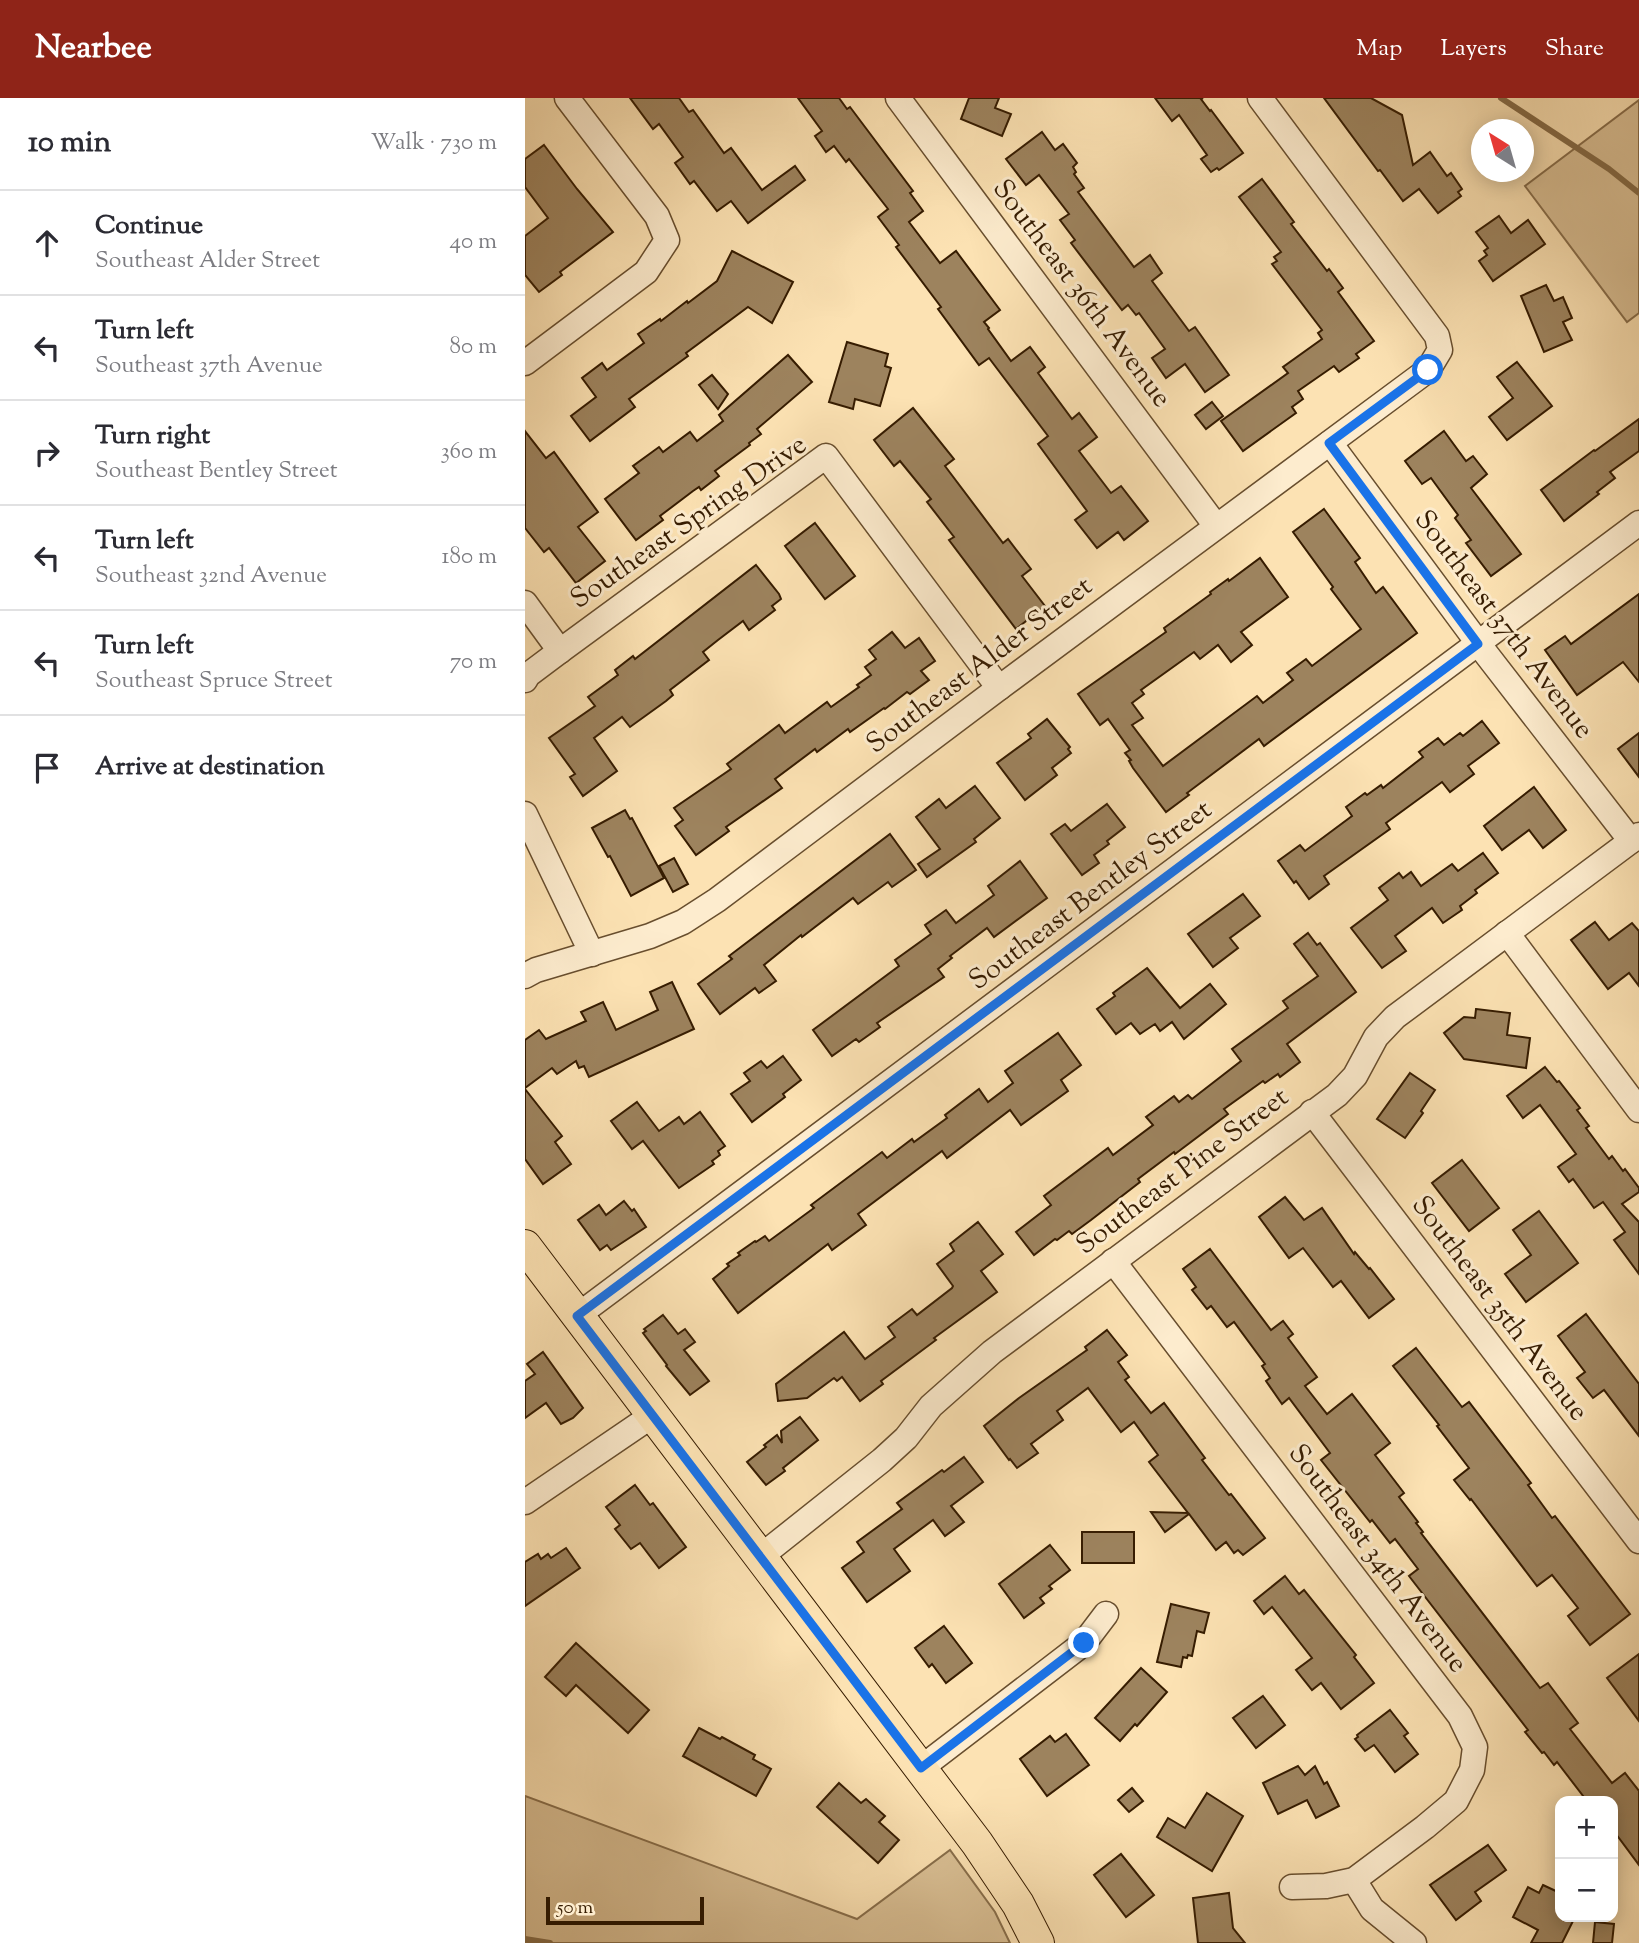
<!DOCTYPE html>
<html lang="en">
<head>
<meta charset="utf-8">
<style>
	:root { --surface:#fff; --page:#f7f7f7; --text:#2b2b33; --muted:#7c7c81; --line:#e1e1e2; --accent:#8f2418 }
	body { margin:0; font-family:"Sorts Mill Goudy",serif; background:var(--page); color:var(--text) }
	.controls { position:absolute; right:21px; bottom:21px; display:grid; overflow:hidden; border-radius:14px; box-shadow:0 4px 18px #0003 }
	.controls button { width:63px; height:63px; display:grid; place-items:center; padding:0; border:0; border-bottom:2px solid var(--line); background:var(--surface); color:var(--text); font:35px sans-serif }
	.compass { position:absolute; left:946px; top:21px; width:63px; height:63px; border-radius:50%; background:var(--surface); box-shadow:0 4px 18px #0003; rotate:323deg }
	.scale { position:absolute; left:21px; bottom:18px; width:158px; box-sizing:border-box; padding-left:7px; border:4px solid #361c01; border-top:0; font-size:19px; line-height:24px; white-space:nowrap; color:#361c01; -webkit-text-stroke:5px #fdecce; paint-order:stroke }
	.stop { position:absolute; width:21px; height:21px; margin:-16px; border:5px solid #1a73e8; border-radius:50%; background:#fff }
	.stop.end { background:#1a73e8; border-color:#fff; box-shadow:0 2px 7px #0008 }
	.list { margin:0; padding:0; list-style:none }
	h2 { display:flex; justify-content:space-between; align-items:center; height:91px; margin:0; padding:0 28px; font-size:30px }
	h2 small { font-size:23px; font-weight:400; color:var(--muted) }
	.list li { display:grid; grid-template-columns:46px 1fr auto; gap:21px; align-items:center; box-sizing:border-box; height:105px; padding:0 28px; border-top:2px solid var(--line) }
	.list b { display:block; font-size:26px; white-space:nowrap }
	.list p { margin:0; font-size:23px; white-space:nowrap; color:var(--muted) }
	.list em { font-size:23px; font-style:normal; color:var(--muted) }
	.icon { flex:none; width:38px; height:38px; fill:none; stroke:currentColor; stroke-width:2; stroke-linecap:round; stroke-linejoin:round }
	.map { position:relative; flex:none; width:1114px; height:1845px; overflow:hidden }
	header { display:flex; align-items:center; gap:42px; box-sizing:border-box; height:98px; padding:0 35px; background:var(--accent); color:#fff }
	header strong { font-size:33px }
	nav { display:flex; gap:38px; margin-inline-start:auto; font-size:24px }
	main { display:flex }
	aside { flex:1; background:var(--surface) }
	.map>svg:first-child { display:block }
	.green { fill:#dac095; stroke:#886e4b; stroke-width:2 }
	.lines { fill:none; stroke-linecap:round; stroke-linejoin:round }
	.stream { stroke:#856b47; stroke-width:6 }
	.building { fill:#9d835e; stroke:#361c01; stroke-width:2 }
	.minor-casing { stroke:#684e2e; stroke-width:27 }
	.major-casing { stroke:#361c01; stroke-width:34 }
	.minor { stroke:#fdecce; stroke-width:24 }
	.major { stroke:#fce2b3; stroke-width:32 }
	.route { stroke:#1a73e8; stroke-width:9 }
	.labels { text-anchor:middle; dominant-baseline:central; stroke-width:6; stroke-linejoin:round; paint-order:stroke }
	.street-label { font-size:28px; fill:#361c01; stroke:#fdecce }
</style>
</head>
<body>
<header>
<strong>Nearbee</strong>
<nav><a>Map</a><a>Layers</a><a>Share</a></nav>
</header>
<main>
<aside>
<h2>10 min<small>Walk · 730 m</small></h2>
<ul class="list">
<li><svg class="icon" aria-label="ahead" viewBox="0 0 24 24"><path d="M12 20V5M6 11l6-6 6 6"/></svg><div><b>Continue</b><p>Southeast Alder Street</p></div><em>40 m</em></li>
<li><svg class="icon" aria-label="left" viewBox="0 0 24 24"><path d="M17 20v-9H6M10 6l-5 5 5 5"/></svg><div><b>Turn left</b><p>Southeast 37th Avenue</p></div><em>80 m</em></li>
<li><svg class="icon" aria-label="right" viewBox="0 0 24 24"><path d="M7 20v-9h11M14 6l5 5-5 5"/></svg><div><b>Turn right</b><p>Southeast Bentley Street</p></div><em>360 m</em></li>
<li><svg class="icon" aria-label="left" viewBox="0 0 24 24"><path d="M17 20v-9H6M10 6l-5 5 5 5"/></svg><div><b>Turn left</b><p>Southeast 32nd Avenue</p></div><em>180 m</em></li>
<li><svg class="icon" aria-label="left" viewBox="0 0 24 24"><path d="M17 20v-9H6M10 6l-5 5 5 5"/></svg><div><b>Turn left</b><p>Southeast Spruce Street</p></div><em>70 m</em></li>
<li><svg class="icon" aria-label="arrive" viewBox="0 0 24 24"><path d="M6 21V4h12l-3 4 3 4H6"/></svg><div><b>Arrive at destination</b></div></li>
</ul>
</aside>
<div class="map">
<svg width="1114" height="1845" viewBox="0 0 1114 1845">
	<rect width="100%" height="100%" fill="#fce2b3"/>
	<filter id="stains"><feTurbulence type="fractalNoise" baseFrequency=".00286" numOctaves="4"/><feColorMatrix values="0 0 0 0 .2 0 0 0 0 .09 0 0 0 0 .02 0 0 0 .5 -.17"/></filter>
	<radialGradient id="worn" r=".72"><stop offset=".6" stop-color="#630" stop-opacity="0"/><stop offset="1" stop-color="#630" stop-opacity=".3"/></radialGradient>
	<g class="green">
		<path d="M1114 2V215L1102 224 1000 88Z"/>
		<path d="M0 1698 332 1821 425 1752 470 1814 485 1845H0Z"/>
	</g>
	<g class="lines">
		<g class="stream">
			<path d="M976 0 1084 71 1114 95"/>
			<path d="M0 1841 25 1845"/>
		</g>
	</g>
	<g class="building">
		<path d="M105 0H154L164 14 168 12 199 55 206 50 237 92 270 68 280 82 223 125 206 103 192 113 169 83 165 86 150 65 158 59 134 26 128 31Z"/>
		<path d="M273 0H314L322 11 325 9 388 93 385 95 398 113 384 124 415 165 431 153 475 212 459 224 464 230 463 231 486 263 505 249 520 269 513 275 547 321 554 315 572 339 554 353 586 395 596 388 623 423 599 442 593 434 572 450 550 422 562 413 513 346 523 338 464 260 454 267 413 211 416 209 371 149 374 147 353 119 363 111 324 61 321 64 309 48 301 54 290 38 297 33Z"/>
		<path d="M444 0H474L470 10 486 16 477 38 436 21Z"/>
		<path d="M630 0H678L676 1 685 13 686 12 718 55 694 72 692 70 686 74 676 61 682 57 654 17 647 23Z"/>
		<path d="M799 0H846L877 17 888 67 905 54 922 78 926 75 937 91 933 94 936 98 913 115 894 91 878 103 855 72 853 73Z"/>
		<path d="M517 34 530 52 538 46 552 65 548 69 551 74 549 76 559 90 553 94 609 169 625 157 637 175 627 183 664 233 670 229 704 277 680 294 660 266 641 280 627 260 640 251 614 215 611 217 603 207 597 212 546 145 550 142 535 122 544 116 514 77 501 87 481 61Z"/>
		<path d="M19 47 52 91 88 134 35 174 37 177 14 194 0 177V138L23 120 0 89V61Z"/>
		<path d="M737 81 769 124 766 126 802 173 804 171 818 190 813 194 849 243 831 256 834 260 814 274 809 268 773 293 778 301 767 309 771 315 718 353 696 323 763 275 758 269 797 241 793 235 797 232 747 166 752 163 749 159 756 154 714 99Z"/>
		<path d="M974 118 986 135 1003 122 1020 146 968 183 954 163 962 157 959 153 963 150 951 134Z"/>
		<path d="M207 153 268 184 247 225 223 209 161 255 163 258 104 301 110 309 65 343 46 318 71 299 57 280 77 265 82 272 119 245 113 236 135 221 136 223 162 203 163 205 192 183Z"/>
		<path d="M1021 187 1029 203 1038 199 1047 220 1038 224 1047 242 1019 254 996 198Z"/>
		<path d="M322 244 363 256 360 268 366 270 355 308 330 301 328 311 304 304Z"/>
		<path d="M263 257 287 284 232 331 236 336 224 345 225 347 190 373 194 378 176 392 174 389 168 393 135 418 138 422 111 442 80 401 114 375 108 368 134 349 138 354 165 334 172 343 198 323 194 317Z"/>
		<path d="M992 264 1027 308 982 342 964 319 988 300 972 279Z"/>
		<path d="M187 277 203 296 193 311 174 287Z"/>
		<path d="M687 304 698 318 681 331 670 317Z"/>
		<path d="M388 310 429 361 420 368 478 445 483 441 506 471 497 478 520 508 491 531 424 442 429 439 402 404 406 401 375 363 369 368 349 342Z"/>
		<path d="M1114 321V353L1085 374 1090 380 1072 394 1074 396 1039 423 1016 392 1069 352 1070 353Z"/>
		<path d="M0 333 21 360 29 354 73 414 53 429 80 463 51 485 24 450 19 454 0 430Z"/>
		<path d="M919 333 941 363 948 358 962 376 946 390 996 456 966 478 941 445 946 442 930 420 933 417 906 380 897 386 880 363Z"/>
		<path d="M799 411 835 460 830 464 851 495 858 489 892 535 739 648 734 641 662 695 664 697 641 714 608 670 604 663 606 662 600 655 605 652 583 621 575 627 553 596 641 534 639 530 686 496 685 494 703 481 704 483 735 460 763 499 716 534 727 547 706 564 693 547 675 561 669 554 616 592 619 596 607 605 618 620 607 627 638 668 732 598 738 605 768 582 762 575 781 561 787 568 836 531 806 491 808 489 768 434Z"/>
		<path d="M290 425 330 478 300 501 260 448Z"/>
		<path d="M231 467 254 496 256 501 247 508 250 512 224 532 218 523 193 542 178 554 184 562 145 592 148 597 141 603 105 629 97 619 69 640 92 673 58 698 45 679 50 676 24 640 70 608 63 599 93 577 90 572 108 558 110 561Z"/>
		<path d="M1114 496V584L1098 564 1052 597 1020 552 1040 538 1046 546Z"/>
		<path d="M367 534 380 550 394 540 410 563 396 573 404 582 385 596 382 594 360 611 359 610 325 634 323 631 292 654 290 651 250 681 257 690 201 729 204 733 171 757 150 728 158 722 149 710 206 671 202 666 254 627 260 635 302 604 306 609 334 589 332 587 346 577 340 569 351 561 344 552Z"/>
		<path d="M522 621 545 649 543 651 546 655 527 670 532 677 500 702 472 665 506 640 503 636Z"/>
		<path d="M957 623 974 645 943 668 949 676 925 694 917 684 861 725 865 731 799 778 804 786 784 801 771 783 769 785 753 763 775 747 780 753 827 718 821 709 840 695 842 697 856 687 858 690 898 659 894 654 913 640 919 647 935 635 938 638Z"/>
		<path d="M1114 635V679L1093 651Z"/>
		<path d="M450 688 475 720 449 741 451 744 402 779 393 766 415 751 391 719 414 701 421 710Z"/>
		<path d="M1009 689 1041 732 1018 750 1004 732 977 752 959 728Z"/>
		<path d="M582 706 600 729 582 743 584 746 569 757 574 765 557 777 526 736 540 726 546 733Z"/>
		<path d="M100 712 105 721 107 720 139 780 106 798 85 758 83 759 67 730Z"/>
		<path d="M365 736 391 772 367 789 363 784 333 806 328 800 277 839 276 837 239 867 251 883 234 895 230 890 195 916 173 886 207 861 204 858Z"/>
		<path d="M958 755 973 775 950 792 952 795 935 808 937 812 918 825 907 810 870 838 881 853 857 870 826 830 863 802 854 790 874 775 878 780 886 774 896 788 927 766 933 773Z"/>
		<path d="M149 760 163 786 148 794 134 768Z"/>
		<path d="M495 763 522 800 469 839 462 830 425 858 427 860 413 871 419 879 352 925 355 929 334 944 331 941 307 958 288 932 374 868 370 862 406 836 400 827 421 812 431 825 469 797 463 788Z"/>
		<path d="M718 796 735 818 705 840 713 850 688 869 663 836Z"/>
		<path d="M1070 824 1084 842 1107 825 1114 833V888L1104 875 1083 891 1046 842Z"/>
		<path d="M783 835 792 847 795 845 831 894 762 946 775 964 755 979 753 976 740 985 738 983 699 1011 703 1016 650 1056 649 1054 613 1081 615 1084 566 1122 547 1136 544 1133 532 1142 530 1141 509 1157 491 1134 526 1107 519 1098 583 1050 588 1057 628 1027 621 1019 649 998 654 1004 663 997 667 1001 716 963 707 951 763 910 758 903 793 878 769 846Z"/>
		<path d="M622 870 655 910 685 886 701 906 659 941 647 924 635 933 630 926 615 936 606 925 591 936 572 911 590 898 588 895Z"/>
		<path d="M147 884 169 931 64 979 59 968 54 970 51 963 32 976 27 970 0 990V942L14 932 21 941 61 923 56 914 78 904 91 932 133 912 125 894Z"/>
		<path d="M951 911 985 915 982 937 1005 940 1001 970 939 961 919 935 939 919 950 920Z"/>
		<path d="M533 935 556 967 536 982 543 993 496 1027 485 1012 422 1060 417 1053 333 1116 341 1127 307 1152 303 1146 213 1215 188 1181 204 1168 202 1166 215 1157 213 1155 230 1143 231 1144 240 1138 244 1143 289 1110 286 1107 357 1054 362 1060 387 1041 389 1044 422 1020 420 1017 454 991 463 1004 488 985 480 973Z"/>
		<path d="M258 958 276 982 258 996 260 999 227 1024 206 996 225 983 219 975 236 963 242 970Z"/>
		<path d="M1020 969 1032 984 1034 983 1055 1010 1052 1012 1064 1028 1061 1030 1084 1061 1087 1058 1098 1073 1100 1071 1114 1090V1094L1097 1106 1114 1124V1176L1089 1142 1100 1134 1078 1104 1069 1110 1048 1081 1044 1084 1033 1069 1051 1056 1015 1007 998 1020 982 998Z"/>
		<path d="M885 975 910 992 896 1013 898 1015 880 1040 852 1021Z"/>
		<path d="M0 991 37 1038 30 1044 46 1066 18 1086 0 1061Z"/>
		<path d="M112 1004 134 1033 154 1019 159 1026 175 1014 200 1048 193 1053 195 1057 187 1063 189 1066 154 1090 118 1043 107 1051 86 1023Z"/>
		<path d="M937 1062 974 1110 944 1133 907 1085Z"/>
		<path d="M760 1099 779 1122 797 1110 829 1156 830 1154 844 1171 845 1170 869 1201 844 1220 816 1183 808 1189 778 1150 764 1160 734 1119Z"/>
		<path d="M99 1103 107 1113 109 1111 121 1129 86 1152 82 1147 75 1152 53 1122 74 1107 81 1117Z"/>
		<path d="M1014 1113 1053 1165 1001 1204 980 1176 1006 1157 988 1132Z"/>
		<path d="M453 1124 478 1156 456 1173 472 1194 409 1240 411 1242 356 1283 358 1286 335 1303 317 1279 312 1283 309 1280 282 1300 253 1303 251 1286 319 1234 340 1261 370 1239 363 1229 387 1211 392 1217 427 1190 428 1188 412 1166 429 1153 425 1146Z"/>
		<path d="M685 1151 746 1232 758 1223 768 1236 763 1240 792 1279 780 1288 802 1316 827 1296 865 1345 850 1357 879 1395 874 1399 893 1424 891 1425 898 1434 896 1435 1015 1590 1023 1585 1053 1625 1045 1631 1087 1685 1100 1675 1114 1693V1767L1088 1732V1703H1062L1032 1664 1029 1667 1019 1654 1017 1655 1000 1634 1003 1632 884 1478 893 1471 870 1441 865 1445 847 1422 845 1424 796 1362 805 1355 764 1300 757 1306 741 1283 745 1280 737 1268 740 1266 709 1224 702 1229 686 1208 682 1211 667 1192 671 1189 658 1171Z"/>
		<path d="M1061 1216 1114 1286V1338L1079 1292 1068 1300 1052 1280 1060 1274 1033 1238Z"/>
		<path d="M138 1217 153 1236 160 1231 170 1244 159 1252 184 1283 165 1297 141 1268 142 1267 118 1235 121 1233 119 1231Z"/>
		<path d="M582 1232 602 1257 593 1264 604 1279 600 1282 626 1315 639 1305 680 1360 677 1362 704 1397 706 1396 740 1440 718 1457 713 1452 709 1455 701 1444 691 1452 664 1416 640 1434 626 1414 663 1415 624 1364 633 1357 609 1324 596 1334 563 1290 532 1313 538 1322 506 1346 513 1355 492 1370 485 1361 484 1362 459 1328 494 1300 562 1252 560 1249Z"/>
		<path d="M891 1250 937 1309 944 1304 1006 1385 1003 1387 1027 1420 1030 1418 1105 1516 1065 1547 1043 1518 1053 1510 1027 1477 1012 1488 946 1401 945 1402 929 1382 944 1370 912 1328 914 1327 868 1268Z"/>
		<path d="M18 1254 58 1310 48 1320 36 1326 21 1305 0 1320V1283L10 1276 2 1266Z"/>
		<path d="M275 1319 293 1342 258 1370 260 1373 241 1387 222 1364 241 1349 239 1347 252 1337 257 1345 256 1333Z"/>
		<path d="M439 1359 458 1384 426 1408 439 1424 420 1438 408 1422 369 1451 385 1473 342 1504 317 1470 339 1454 332 1444 377 1411 372 1405 417 1372 419 1374Z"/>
		<path d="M110 1387 125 1407 128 1405 161 1449 134 1470 115 1445 106 1451 90 1431 95 1427 81 1409Z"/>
		<rect x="557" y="1434" width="52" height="31"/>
		<path d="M525 1447 545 1472 524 1488 527 1491 515 1500 519 1505 499 1520 474 1486Z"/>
		<path d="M41 1450 55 1470 0 1508V1464L13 1456 16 1461 23 1456 26 1460Z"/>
		<path d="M760 1478 774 1496 779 1492 831 1557 829 1559 849 1585 816 1611 796 1585 787 1592 771 1572 787 1560 747 1509 739 1516 729 1503Z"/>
		<path d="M646 1506 684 1515 679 1535 672 1533 667 1558 663 1557 662 1560 658 1559 656 1569 632 1564Z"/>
		<path d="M419 1528 447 1565 421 1585 407 1566 404 1569 390 1550Z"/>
		<path d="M51 1545 124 1612 103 1635 51 1587 41 1598 20 1579Z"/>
		<path d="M1114 1556V1623L1082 1580Z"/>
		<path d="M616 1570 642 1594 612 1628 610 1626 595 1643 570 1620Z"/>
		<path d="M738 1598 760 1627 731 1650 708 1620Z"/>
		<path d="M865 1612 883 1635 879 1638 893 1656 870 1674 849 1647 840 1653 830 1641 833 1639 832 1637Z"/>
		<path d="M174 1630 195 1641 197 1639 230 1657 228 1661 246 1671 231 1698 158 1658Z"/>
		<path d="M541 1636 564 1667 522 1698 495 1661 525 1638 530 1644Z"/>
		<path d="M773 1668 780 1677 790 1668 799 1686 802 1684 814 1708 791 1720 782 1702 753 1716 738 1685Z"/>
		<path d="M314 1685 336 1705 341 1701 360 1718 354 1724 374 1742 353 1765 292 1709Z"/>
		<path d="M607 1690 618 1703 604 1714 593 1702Z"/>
		<path d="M682 1695 718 1718 687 1773 632 1739 643 1720 660 1730Z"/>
		<path d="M963 1747 981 1772 950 1794 956 1803 931 1822 905 1787Z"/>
		<path d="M596 1756 629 1797 601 1819 569 1777Z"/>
		<path d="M1018 1787 1035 1795V1819H1050L1037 1845H1006L1013 1832 988 1819 1003 1789 1014 1795Z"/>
		<path d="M704 1795 708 1830 720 1845H673L668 1800Z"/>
		<path d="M1070 1824 1089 1826 1087 1845H1068Z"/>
	</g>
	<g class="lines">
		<defs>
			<g id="minor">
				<path d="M373 0 691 428"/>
				<path d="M0 265 121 174 142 142 132 118 42 0"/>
				<path d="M805 345 962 557 1106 743"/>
				<path d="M0 505 35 553"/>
				<path d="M0 582 3 577 35 553 301 358 474 590"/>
				<path d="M0 716 67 856"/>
				<path d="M982 835 1114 1012"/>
				<path d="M0 878 11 872 125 838 158 824 192 802 474 590 903 272 915 252 912 238 735 0"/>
				<path d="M787 1014 1114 1443"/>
				<path d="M588 1163 935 1618 950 1649 947 1672 931 1703 900 1729 829 1782 801 1788 767 1789"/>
				<path d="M52 1218 1114 425"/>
				<path d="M0 1404 128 1317"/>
				<path d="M235 1459 357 1362 381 1340 406 1308 467 1254 812 997 830 978 851 939 870 919 1114 737"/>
				<path d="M396 1670 559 1545 581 1516"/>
				<path d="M829 1782 847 1811 889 1845"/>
			</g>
			<path id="major" d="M0 1148 452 1745 493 1806 513 1845"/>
		</defs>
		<use href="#minor" class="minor-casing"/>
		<use href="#major" class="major-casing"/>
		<use href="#minor" class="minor"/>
		<use href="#major" class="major"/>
	</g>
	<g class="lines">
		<path class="route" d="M559 1545 396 1670 52 1218 953 546 804 345 903 272"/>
	</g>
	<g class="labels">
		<g class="street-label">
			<text transform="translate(556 196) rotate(53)">Southeast 36th Avenue</text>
			<text transform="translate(164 425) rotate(-35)">Southeast Spring Drive</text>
			<text transform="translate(978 527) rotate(53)">Southeast 37th Avenue</text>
			<text transform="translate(455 568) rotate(-37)">Southeast Alder Street</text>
			<text transform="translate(566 798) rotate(-37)">Southeast Bentley Street</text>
			<text transform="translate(658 1074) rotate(-37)">Southeast Pine Street</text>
			<text transform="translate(974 1211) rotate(53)">Southeast 35th Avenue</text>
			<text transform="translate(852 1461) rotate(53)">Southeast 34th Avenue</text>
		</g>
	</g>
	<rect width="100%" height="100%" filter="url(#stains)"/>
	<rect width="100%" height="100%" fill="url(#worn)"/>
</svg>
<div class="controls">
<button>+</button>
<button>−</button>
</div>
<svg class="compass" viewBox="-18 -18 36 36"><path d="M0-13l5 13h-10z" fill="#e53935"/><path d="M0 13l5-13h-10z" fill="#7c7c81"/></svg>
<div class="scale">50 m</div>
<div class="stop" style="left:903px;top:272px"></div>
<div class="stop end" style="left:559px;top:1545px"></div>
</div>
</main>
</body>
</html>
